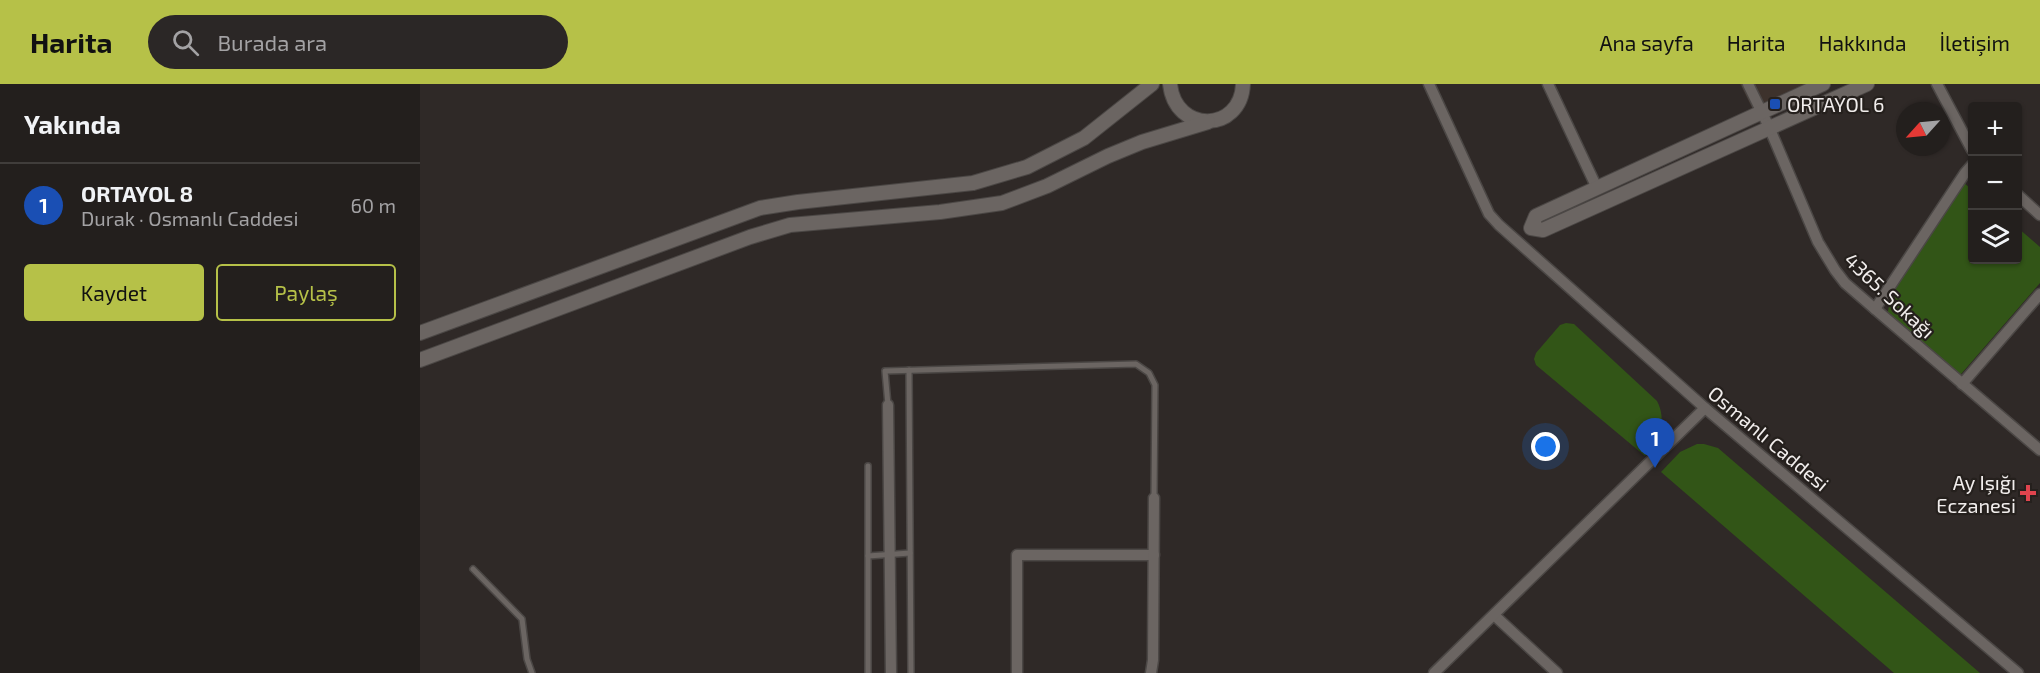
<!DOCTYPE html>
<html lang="tr">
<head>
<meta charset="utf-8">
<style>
	:root { --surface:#231f1d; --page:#2b2726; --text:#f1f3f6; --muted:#a3a2a4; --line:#403d3b; --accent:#b6c148 }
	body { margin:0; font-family:"Exo 2",sans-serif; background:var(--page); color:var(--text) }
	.controls { position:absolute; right:18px; top:18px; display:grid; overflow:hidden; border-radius:6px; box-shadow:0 2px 4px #0004 }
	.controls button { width:54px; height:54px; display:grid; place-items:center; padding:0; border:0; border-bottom:2px solid var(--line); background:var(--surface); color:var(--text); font:30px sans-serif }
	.compass { position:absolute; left:1476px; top:18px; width:54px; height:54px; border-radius:50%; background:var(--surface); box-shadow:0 2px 4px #0004; rotate:243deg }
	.you { position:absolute; left:1126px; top:363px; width:21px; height:21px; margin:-15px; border:4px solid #fff; border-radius:50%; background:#1a73e8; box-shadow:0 0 0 9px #1a73e833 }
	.badge { display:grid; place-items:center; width:39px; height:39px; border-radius:50%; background:var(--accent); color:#fff; font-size:20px; font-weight:700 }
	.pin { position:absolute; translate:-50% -50px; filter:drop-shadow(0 2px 3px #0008) }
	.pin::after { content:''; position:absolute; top:32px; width:21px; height:18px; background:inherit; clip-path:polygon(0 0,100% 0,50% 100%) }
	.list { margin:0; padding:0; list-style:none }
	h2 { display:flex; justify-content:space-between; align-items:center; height:78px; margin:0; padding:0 24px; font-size:26px }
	h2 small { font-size:20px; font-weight:400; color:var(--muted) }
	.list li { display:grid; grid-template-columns:39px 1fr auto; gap:18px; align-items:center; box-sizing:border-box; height:84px; padding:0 24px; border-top:2px solid var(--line) }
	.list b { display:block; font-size:22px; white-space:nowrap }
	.list p { margin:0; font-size:20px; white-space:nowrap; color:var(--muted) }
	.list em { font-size:20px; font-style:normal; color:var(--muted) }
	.actions { display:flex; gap:12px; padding:18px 24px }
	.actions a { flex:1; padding:14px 0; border:2px solid var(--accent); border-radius:6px; text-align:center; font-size:21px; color:var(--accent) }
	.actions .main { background:var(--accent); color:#111 }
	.icon { flex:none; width:33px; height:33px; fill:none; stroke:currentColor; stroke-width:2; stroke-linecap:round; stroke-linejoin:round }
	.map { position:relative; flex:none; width:1620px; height:589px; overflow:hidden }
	header { display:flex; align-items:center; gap:36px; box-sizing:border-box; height:84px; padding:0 30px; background:var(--accent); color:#111 }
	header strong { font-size:28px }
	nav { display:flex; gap:33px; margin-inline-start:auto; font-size:21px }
	.search { width:420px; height:54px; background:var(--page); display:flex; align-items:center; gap:15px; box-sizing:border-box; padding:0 21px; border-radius:33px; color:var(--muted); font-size:22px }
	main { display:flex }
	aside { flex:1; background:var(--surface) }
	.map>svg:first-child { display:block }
	.built { fill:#3d322c }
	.green { fill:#325517 }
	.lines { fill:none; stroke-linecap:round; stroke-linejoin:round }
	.service-casing { stroke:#4b4745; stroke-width:8 }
	.minor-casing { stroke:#4b4745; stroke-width:13 }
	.tertiary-casing { stroke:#4b4745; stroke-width:16 }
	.service { stroke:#6b6562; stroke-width:5 }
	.minor { stroke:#6b6562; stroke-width:10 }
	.tertiary { stroke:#6b6562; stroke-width:14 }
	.transit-dot { fill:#1a4fb4; stroke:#25201d; stroke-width:2 }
	.health-dot { fill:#e0444e; stroke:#25201d; stroke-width:2 }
	.labels { text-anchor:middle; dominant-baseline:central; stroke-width:4.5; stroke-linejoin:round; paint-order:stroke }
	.poi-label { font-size:20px; fill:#f1edec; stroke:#25201d; text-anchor:start }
	.street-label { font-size:20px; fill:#f1edec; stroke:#25201d }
</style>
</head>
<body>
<header>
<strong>Harita</strong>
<div class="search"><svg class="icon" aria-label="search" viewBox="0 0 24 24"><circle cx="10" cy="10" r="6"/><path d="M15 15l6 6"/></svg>Burada ara</div>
<nav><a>Ana sayfa</a><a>Harita</a><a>Hakkında</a><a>İletişim</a></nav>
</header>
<main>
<aside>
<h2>Yakında<small></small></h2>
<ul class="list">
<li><span class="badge" style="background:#1a4fb4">1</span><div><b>ORTAYOL 8</b><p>Durak · Osmanlı Caddesi</p></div><em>60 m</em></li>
</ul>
<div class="actions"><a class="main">Kaydet</a><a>Paylaş</a></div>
</aside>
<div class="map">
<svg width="1620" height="589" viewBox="0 0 1620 589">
	<rect width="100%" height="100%" fill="#2f2927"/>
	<path class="built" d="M1320 0H1392L1333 26Z"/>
	<g class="green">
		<path d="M1542 97 1552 106V176H1598V144L1620 163V199L1535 297 1466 238 1471 211Z"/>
		<path d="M1146 239 1154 240 1237 317C1247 336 1240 357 1225 372L1116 281 1114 275 1116 269 1140 241Z"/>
		<path d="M1277 360H1284L1298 364 1560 589H1474L1241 388 1260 368Z"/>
	</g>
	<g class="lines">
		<defs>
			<g id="service">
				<path d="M489 286 491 589"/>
				<path d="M468 321 465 287 716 280 729 289 735 301 734 414"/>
				<path d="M448 472 490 469"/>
				<path d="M53 485 102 535 107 575 112 589"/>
				<path d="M448 589V382"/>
			</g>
			<g id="minor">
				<path d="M1009 0 1069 130 1079 141 1285 324 1598 589"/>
				<path d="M1128 0 1177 104"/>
				<path d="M1328 0 1349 43 1398 158 1415 186 1425 199 1455 225 1620 366"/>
				<path d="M1517 0 1552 66"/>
				<path d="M1598 111 1620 131"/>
				<path d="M1455 225 1545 89 1552 81"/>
				<path d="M1542 300 1620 210"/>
				<path d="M468 321 471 589"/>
				<path d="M1074 531 1137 589"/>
				<path d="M597 589V471H734"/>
				<path d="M731 589 733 576 734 414"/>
				<path d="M1014 589 1285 324"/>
			</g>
			<g id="tertiary">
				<path d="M750 0C755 50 821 49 823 0"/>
				<path d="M1403 0 1116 132 1111 144 1123 146 1447 0"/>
				<path d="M0 249 340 124 378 118 553 99 607 83 664 54 732 0"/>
				<path d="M0 276 330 153 370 141 520 128 582 119 627 102 688 72 722 58 788 38"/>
			</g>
		</defs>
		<use href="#service" class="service-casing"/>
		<use href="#minor" class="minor-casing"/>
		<use href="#tertiary" class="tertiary-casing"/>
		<use href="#service" class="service"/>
		<use href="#minor" class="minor"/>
		<use href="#tertiary" class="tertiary"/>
	</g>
	<rect class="transit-dot" x="1349" y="14" width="12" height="12" rx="3"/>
	<path class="health-dot" d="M1605 400h6v6h6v6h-6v6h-6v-6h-6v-6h6z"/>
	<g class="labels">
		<g class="poi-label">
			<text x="1367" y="20">ORTAYOL 6</text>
			<text x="1596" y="398" text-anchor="end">Ay Işığı<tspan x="1596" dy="23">Eczanesi</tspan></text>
		</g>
		<g class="street-label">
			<text transform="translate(1470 211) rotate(43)">4365. Sokağı</text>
			<text transform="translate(1349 354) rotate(40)">Osmanlı Caddesi</text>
		</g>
	</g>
</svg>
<div class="controls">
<button>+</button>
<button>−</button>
<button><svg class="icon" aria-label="layers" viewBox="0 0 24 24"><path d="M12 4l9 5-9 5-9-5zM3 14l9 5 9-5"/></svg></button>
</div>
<svg class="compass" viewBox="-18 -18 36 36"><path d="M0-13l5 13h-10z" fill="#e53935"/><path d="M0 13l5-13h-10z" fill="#a3a2a4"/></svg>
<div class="you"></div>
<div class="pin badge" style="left:1235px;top:384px;background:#1a4fb4">1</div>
</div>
</main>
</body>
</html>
